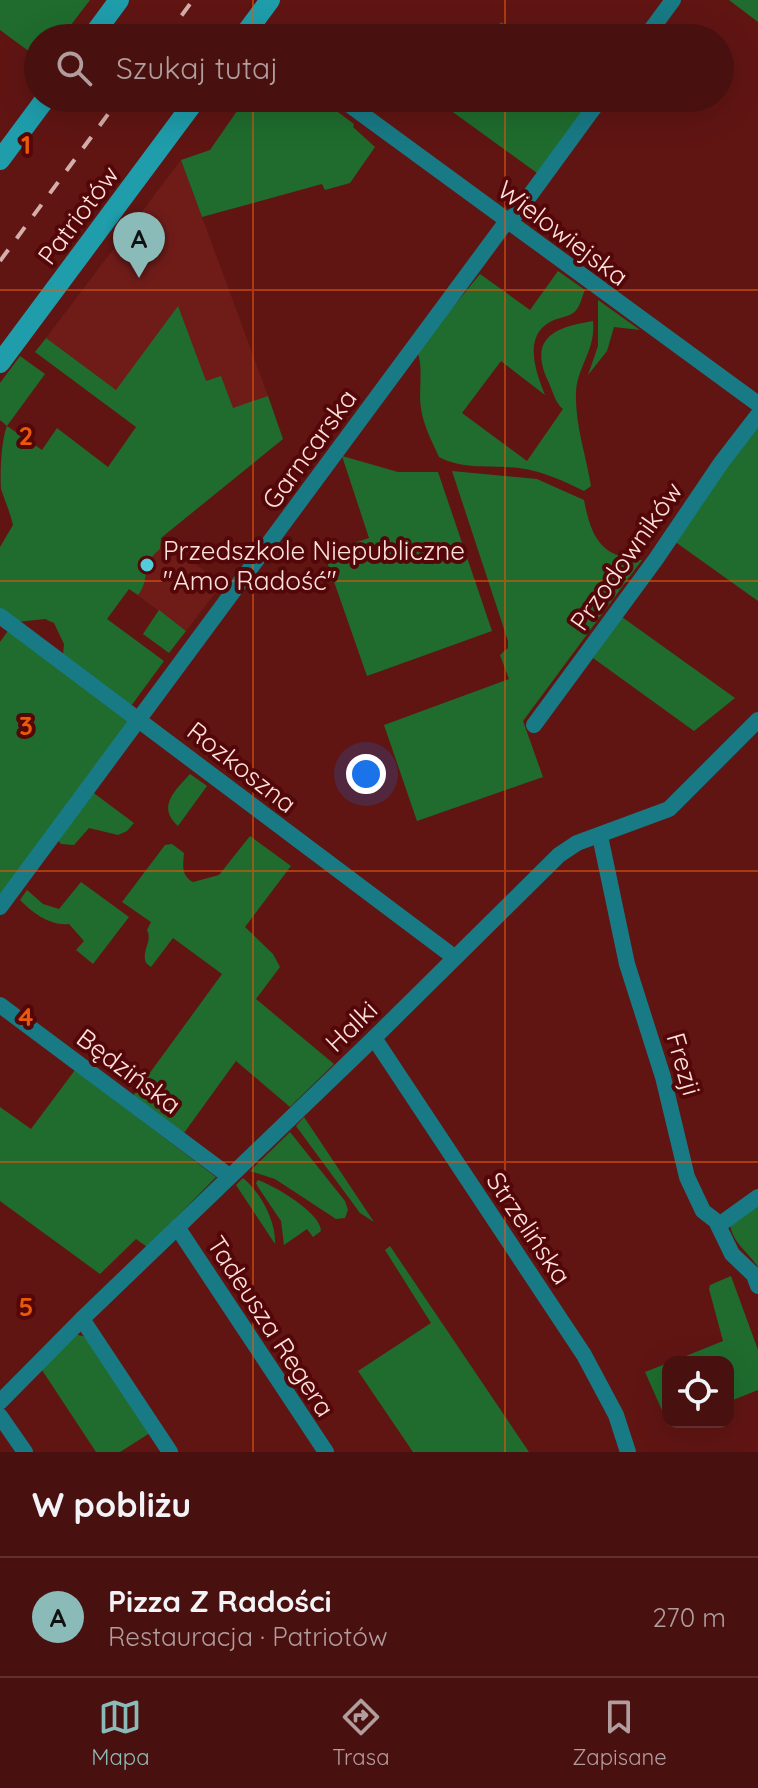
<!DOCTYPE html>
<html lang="pl">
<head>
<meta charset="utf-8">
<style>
	:root { --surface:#48100e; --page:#521e1c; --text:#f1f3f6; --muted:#b19d9e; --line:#60302e; --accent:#8bbbb9 }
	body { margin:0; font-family:Quicksand,sans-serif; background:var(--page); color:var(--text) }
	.controls { position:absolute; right:24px; bottom:24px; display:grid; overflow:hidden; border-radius:16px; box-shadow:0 8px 32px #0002 }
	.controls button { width:72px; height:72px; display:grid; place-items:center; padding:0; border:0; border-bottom:2px solid var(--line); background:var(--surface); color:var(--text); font:40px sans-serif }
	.you { position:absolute; left:366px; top:774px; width:28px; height:28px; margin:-20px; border:6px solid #fff; border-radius:50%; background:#1a73e8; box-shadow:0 0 0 12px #1a73e833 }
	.badge { display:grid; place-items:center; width:52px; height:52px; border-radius:50%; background:var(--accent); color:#111; font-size:26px; font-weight:700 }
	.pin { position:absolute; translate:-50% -66px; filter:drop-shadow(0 2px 4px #0008) }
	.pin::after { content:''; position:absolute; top:42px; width:28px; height:24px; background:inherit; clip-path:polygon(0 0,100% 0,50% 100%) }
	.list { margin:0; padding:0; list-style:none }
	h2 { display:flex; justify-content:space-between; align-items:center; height:104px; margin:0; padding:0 32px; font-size:34px }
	h2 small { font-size:26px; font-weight:400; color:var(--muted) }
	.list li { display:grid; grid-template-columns:52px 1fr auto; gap:24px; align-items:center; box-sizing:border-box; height:120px; padding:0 32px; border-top:2px solid var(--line) }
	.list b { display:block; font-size:30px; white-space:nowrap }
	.list p { margin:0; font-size:26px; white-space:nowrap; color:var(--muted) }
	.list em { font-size:26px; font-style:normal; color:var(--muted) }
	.icon { flex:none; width:44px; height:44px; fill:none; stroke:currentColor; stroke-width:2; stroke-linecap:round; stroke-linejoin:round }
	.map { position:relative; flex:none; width:758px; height:1452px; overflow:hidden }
	.search { position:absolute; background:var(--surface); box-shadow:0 8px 32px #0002; left:24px; right:24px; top:24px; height:88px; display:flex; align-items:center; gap:20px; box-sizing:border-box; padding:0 28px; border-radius:44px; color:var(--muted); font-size:30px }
	.sheet { height:224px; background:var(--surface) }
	nav { display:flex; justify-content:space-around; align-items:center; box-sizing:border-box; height:112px; border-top:2px solid var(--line); background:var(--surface); font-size:22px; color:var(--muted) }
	nav a { display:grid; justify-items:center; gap:4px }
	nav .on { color:var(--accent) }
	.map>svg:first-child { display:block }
	.built { fill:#6f1c19 }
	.green { fill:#1f6c2e }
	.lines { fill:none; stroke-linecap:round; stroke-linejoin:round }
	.street { stroke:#187a85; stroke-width:16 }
	.secondary { stroke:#1f9dab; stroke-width:20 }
	.rail { stroke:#d5adaa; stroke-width:4; stroke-dasharray:14 14; stroke-linecap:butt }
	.grid { fill:none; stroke:#e8590c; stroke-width:2; stroke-opacity:0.55 }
	.poi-dot { fill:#53cbda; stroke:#530709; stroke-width:3 }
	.labels { text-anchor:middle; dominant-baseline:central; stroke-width:8; stroke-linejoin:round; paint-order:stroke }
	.street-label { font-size:26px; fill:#fde1dd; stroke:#530709 }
	.poi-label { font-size:26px; fill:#fde1dd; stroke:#530709; text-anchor:start }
	.grid-label { font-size:26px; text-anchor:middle; font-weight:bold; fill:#e8590c; stroke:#530709; stroke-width:8; stroke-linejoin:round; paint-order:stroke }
</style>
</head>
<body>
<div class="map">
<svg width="758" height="1452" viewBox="0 0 758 1452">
	<rect width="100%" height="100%" fill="#601513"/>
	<g class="built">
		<path d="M181 160 268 396 233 409 206 381 116 391 46 338Z"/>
		<path d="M106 497 222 584 186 631 71 546Z"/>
	</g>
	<g class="green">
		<path d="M0 0H90L61 38H38V58L0 30Z"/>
		<path d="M729 0H758V22Z"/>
		<path d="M501 22 524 38H489Z"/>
		<path d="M246 98H319L354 124 353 127 375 147 350 183 325 190 322 184 202 217 181 160 210 150Z"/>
		<path d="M442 98H592L537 173 439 102Z"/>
		<path d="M558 271 585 290C582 296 581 304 577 309 573 316 562 317 554 320 522 334 535 370 545 395L501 361 462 413 527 461 563 409C555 403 553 391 548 381 528 338 555 327 593 321 596 350 577 366 576 393 575 425 586 455 591 486L584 491C563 481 543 471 519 468 492 465 463 470 439 457 432 441 423 425 421 408 418 390 424 367 417 351L480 274 530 310Z"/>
		<path d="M598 300 640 330 614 327 607 351 588 375 598 346Z"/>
		<path d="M178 306 206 381 221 376 233 408 268 396 283 439 161 538 160 549C138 567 152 577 138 595L129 589 107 619 164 661 131 706 63 655 64 644 54 623 45 619 17 622 0 609V547L13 525C10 512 5 501 1 489 0 472 1 441 7 426L0 420V383L20 356 45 374 7 426 42 450 57 428 108 467 136 427 35 352 46 338 116 390Z"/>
		<path d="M758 422V601L674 541Z"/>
		<path d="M342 456 398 472H438L492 631 367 676 324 553 369 538Z"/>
		<path d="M452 471 537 479 584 500C591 537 601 558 642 560L523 721 543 777 417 821 384 725 509 679 500 655 508 648V641Z"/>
		<path d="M159 610 186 631 169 653 143 634Z"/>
		<path d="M622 617 735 698 694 731 593 658Z"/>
		<path d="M10 628 130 723 0 899V642Z"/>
		<path d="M190 774 207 786 178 826C156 806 176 790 190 774Z"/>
		<path d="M91 791 134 823 127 831 118 835 89 828 74 845 61 844 56 838Z"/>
		<path d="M250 836 291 866 245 927 273 954 280 967 256 999 334 1064 290 1107 236 1061 184 1133 133 1096 222 974 173 938 151 967 146 963C141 951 153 941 147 930L151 922 122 902 165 845 172 844 184 853C183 865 181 876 193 882L219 875Z"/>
		<path d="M81 882 129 917 93 964 76 950 84 941 69 924C50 926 33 913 20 900L27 890 43 904 59 909Z"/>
		<path d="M75 1070 216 1177 147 1247 136 1239 100 1274 0 1201V1107L31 1129Z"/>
		<path d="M304 1117 374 1222 360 1213 296 1126Z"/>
		<path d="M290 1132 345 1201 348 1210 345 1218 336 1219 275 1179 250 1171Z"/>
		<path d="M243 1178C261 1193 276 1221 275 1244L236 1185Z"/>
		<path d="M258 1180C275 1186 321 1213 321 1231L313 1237 307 1229 284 1245 281 1221 258 1187 256 1183Z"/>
		<path d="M758 1205V1267C748 1252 733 1243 730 1225Z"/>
		<path d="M390 1246 529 1452H413L358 1371 431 1323 385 1250Z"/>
		<path d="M731 1276 758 1350V1390L728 1402V1362H671L723 1341 709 1289 710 1285Z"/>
		<path d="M74 1334 87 1337 150 1433 120 1452H96L40 1367Z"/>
		<path d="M668 1363V1422H679L669 1426 645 1372Z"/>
	</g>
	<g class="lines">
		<g class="street">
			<path d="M645 38 673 0"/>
			<path d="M340 98 758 404"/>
			<path d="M0 616 454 957"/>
			<path d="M534 725 656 559 721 463 758 415"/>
			<path d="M600 836 627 964 663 1077 687 1177 703 1211 716 1221 732 1254 754 1275 758 1286"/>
			<path d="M0 907 504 225 517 213 601 98"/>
			<path d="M0 1005 229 1176"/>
			<path d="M374 1038 584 1355 616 1415 628 1452"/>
			<path d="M719 1225 758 1197"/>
			<path d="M177 1227 326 1452"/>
			<path d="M82 1319 170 1452"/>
			<path d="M0 1402 82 1319 374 1038 559 855 577 843 669 809 758 720"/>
			<path d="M0 1416 25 1452"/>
		</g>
		<g class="secondary">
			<path d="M91 38 119 0"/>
			<path d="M242 38 270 0"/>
			<path d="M0 160 46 98"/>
			<path d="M0 363 197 98"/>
		</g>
		<g class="rail">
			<path d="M165 38 193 0"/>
			<path d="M0 261 120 98"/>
		</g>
	</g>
	<path class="grid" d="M253 0V38M505 0V38M253 98V1452M505 98V1452M0 290H758M0 581H758M0 871H758M0 1162H758"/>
	<circle class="poi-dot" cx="147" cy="565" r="8"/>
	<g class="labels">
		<g class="street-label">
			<text transform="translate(78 215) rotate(-53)">Patriotów</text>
			<text transform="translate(563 233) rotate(37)">Wielowiejska</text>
			<text transform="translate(309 449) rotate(-54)">Garncarska</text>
			<text transform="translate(626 556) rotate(-55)">Przodowników</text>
			<text transform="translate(242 767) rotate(38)">Rozkoszna</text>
			<text transform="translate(351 1026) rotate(-44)">Halki</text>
			<text transform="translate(684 1064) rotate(74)">Frezji</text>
			<text transform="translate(129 1071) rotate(37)">Będzińska</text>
			<text transform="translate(529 1228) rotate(56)">Strzelińska</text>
			<text transform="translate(271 1326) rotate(57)">Tadeusza Regera</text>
		</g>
		<g class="poi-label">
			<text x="163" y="550">Przedszkole Niepubliczne<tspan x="163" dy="30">"Amo Radość"</tspan></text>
		</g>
	</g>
	<g class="grid-label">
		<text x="26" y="154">1</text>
		<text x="26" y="445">2</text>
		<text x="26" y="735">3</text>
		<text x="26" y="1026">4</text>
		<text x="26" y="1316">5</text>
	</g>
</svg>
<div class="controls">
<button><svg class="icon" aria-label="locate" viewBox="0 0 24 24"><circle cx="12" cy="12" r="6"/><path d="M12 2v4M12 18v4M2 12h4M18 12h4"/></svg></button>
</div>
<div class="you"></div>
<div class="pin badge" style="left:139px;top:278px">A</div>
<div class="search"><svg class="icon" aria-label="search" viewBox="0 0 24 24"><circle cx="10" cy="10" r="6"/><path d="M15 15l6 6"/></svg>Szukaj tutaj</div>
</div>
<section class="sheet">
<h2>W pobliżu<small></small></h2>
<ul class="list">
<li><span class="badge">A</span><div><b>Pizza Z Radości</b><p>Restauracja · Patriotów</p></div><em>270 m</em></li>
</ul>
</section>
<nav>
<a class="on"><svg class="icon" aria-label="map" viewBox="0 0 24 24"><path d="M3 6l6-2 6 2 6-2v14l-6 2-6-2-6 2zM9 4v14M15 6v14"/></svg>Mapa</a>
<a><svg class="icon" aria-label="directions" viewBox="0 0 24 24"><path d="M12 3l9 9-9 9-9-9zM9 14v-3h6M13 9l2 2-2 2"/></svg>Trasa</a>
<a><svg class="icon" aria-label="saved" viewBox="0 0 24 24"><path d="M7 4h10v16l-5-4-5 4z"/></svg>Zapisane</a>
</nav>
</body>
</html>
